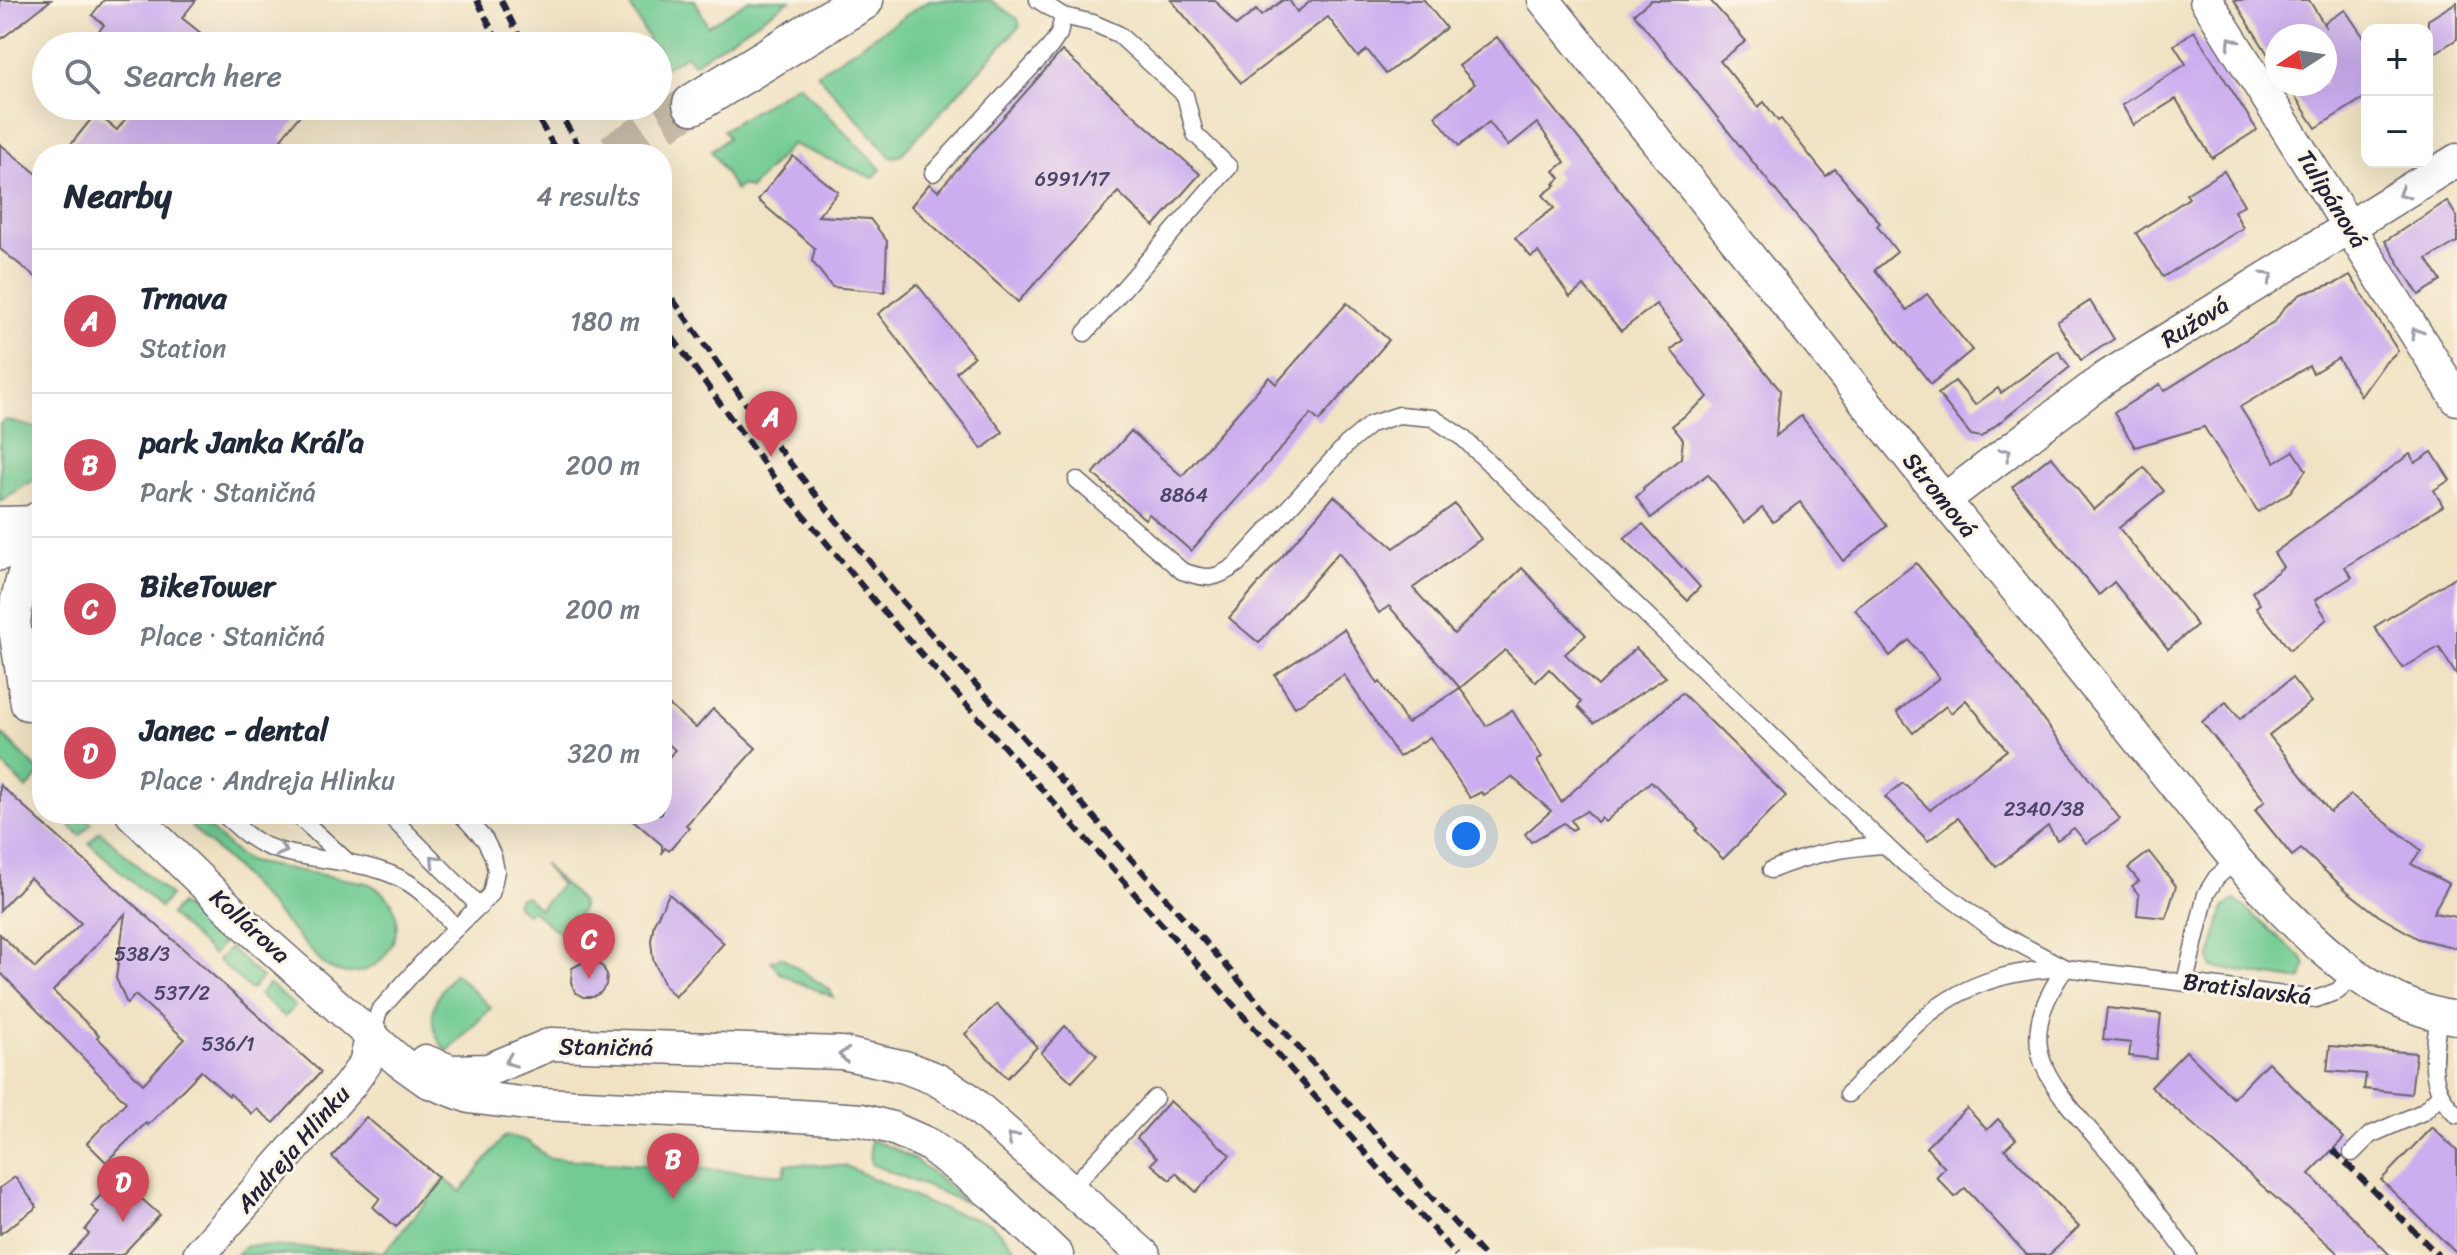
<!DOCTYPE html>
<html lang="en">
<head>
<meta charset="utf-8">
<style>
	:root { --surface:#fff; --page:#f2f2f3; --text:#1f2937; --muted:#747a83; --line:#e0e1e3; --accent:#d1495b }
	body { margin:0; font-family:Sriracha,sans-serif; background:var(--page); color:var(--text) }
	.controls { position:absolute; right:24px; top:24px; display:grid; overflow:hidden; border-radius:16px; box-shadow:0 8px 32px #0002 }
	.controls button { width:72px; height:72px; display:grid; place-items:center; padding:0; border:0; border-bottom:2px solid var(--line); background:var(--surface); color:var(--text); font:40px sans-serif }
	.compass { position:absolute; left:2265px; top:24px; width:72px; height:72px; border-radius:50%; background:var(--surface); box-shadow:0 8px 32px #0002; rotate:258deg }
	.you { position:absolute; left:1466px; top:836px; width:28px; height:28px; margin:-20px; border:6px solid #fff; border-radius:50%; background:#1a73e8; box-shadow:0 0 0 12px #1a73e833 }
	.badge { display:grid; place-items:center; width:52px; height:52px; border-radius:50%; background:var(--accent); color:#fff; font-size:26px; font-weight:700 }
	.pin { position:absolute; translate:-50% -66px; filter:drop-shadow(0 2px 4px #0008) }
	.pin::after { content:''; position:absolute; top:42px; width:28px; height:24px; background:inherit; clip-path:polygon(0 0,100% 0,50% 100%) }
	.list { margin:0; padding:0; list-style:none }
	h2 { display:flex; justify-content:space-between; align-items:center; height:104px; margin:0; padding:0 32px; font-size:34px }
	h2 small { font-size:26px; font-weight:400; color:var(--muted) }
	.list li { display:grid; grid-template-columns:52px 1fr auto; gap:24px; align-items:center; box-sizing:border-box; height:144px; padding:0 32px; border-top:2px solid var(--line) }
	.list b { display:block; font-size:30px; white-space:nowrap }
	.list p { margin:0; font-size:26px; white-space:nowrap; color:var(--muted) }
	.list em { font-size:26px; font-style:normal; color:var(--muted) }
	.icon { flex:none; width:44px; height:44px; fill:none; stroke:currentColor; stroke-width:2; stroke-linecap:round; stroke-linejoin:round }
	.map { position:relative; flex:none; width:2457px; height:1255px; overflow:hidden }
	.search { position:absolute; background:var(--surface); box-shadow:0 8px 32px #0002; left:32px; top:32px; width:640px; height:88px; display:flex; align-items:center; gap:20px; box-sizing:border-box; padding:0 28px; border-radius:44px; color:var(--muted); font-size:30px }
	.panel { position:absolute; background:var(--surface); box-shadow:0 8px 32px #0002; left:32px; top:144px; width:640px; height:680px; border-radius:32px }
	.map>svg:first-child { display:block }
	.green { fill:#71cb92; stroke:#4a7666; stroke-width:2 }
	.building { fill:#ccadef; fill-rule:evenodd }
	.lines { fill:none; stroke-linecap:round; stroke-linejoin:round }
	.tertiary-tunnel { stroke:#c7bca8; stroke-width:40; stroke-dasharray:40 20; stroke-linecap:butt }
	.service-casing { stroke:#6a656b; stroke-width:19 }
	.minor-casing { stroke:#6a656b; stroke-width:35 }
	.tertiary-casing { stroke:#6a656b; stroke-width:43 }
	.service { stroke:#fff; stroke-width:16 }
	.minor { stroke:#fff; stroke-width:32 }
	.tertiary { stroke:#fff; stroke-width:40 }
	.rail { stroke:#22223b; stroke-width:6; stroke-dasharray:12 6; stroke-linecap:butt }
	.oneway { stroke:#9c9ca7 }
	.labels { text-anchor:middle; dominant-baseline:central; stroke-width:6; stroke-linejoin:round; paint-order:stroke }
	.number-label { font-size:20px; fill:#4c4568 }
	.street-label { font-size:24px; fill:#22223b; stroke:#fcf5e5 }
</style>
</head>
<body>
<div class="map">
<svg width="2457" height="1255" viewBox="0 0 2457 1255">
	<rect width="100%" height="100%" fill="#fcf5e5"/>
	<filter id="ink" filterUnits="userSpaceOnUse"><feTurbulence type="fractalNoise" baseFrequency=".0125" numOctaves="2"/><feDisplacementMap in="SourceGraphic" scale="16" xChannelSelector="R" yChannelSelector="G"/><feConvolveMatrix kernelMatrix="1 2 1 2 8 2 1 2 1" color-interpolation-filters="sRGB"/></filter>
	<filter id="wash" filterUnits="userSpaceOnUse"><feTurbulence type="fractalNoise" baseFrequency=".006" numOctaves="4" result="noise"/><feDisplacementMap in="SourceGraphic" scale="32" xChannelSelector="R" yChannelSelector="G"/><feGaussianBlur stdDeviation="1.8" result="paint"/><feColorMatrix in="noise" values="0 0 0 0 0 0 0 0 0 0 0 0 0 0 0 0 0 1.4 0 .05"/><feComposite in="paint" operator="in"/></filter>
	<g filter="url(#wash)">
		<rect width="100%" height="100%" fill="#f0e2c3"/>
		<g class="green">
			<path d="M627 0H695L708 26 749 0H790L693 64 686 55 664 68 658 57V46H652Z"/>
			<path d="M929 0H990L1018 19 1020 26 901 155 892 158 817 74Z"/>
			<path d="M798 84 881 169 873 178 792 144 750 189 741 185 736 191 711 150 728 138 723 130Z"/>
			<path d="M6 420 42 430V475L0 501V424Z"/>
			<path d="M2 734 41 773 27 789 0 762Z"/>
			<path d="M57 814H83L92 823 80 835Z"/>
			<path d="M178 814H194L238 855 250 862 367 883C433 910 376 1004 322 963L235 868Z"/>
			<path d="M100 831 170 896 160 907 89 843Z"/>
			<path d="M543 864 582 902V910L561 934 531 910 527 914 516 905 518 898 526 896 539 909 561 885Z"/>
			<path d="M2236 900 2302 958 2306 965 2302 979 2294 980 2212 967 2210 958 2224 907Z"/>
			<path d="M180 904 223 943 213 955 170 915Z"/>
			<path d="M230 948 262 978 251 990 218 960Z"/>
			<path d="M781 957 830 990 833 997 795 981 779 972 771 961Z"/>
			<path d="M455 973 491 1008 447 1052C423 1024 431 998 455 973Z"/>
			<path d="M269 984 295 1006 285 1017 259 995Z"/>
			<path d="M507 1136 527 1141 549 1158 784 1175 786 1164 846 1166 933 1206 991 1223 1022 1255H236L246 1245 385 1252 445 1179 461 1192 503 1138Z"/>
			<path d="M870 1140C910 1151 936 1175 967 1203L871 1164Z"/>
		</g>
		<g id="blocks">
			<g class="building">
				<path d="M0 0H51L0 40Z"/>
				<path d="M104 0H196L182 18 217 46H87L104 25 92 15Z"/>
				<path d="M1171 0H1215L1236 26 1256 10 1261 16 1283 0H1289L1297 12 1312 0H1424L1446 28 1386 74 1367 50 1358 57 1328 17 1241 83Z"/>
				<path d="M1651 0H1710L1746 41 1720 61 1758 107 1764 102 1778 121 1781 119 1826 176 1835 169 1880 223 1877 226 1897 252 1875 270 1907 310 1927 294 1972 350 1931 384 1634 14Z"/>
				<path d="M2234 0H2309L2325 26V22L2345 10 2367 42V96L2316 128 2287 84H2325V36H2277V69Z"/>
				<path d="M2457 2V39L2427 58 2428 20Z"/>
				<path d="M2194 31 2257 130 2212 158 2176 99 2134 125 2122 105 2186 64 2174 45Z"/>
				<path d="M1497 37 1780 390 1776 436 1801 416 1887 526 1843 561 1800 502 1773 522 1762 508 1744 523 1708 474 1651 518 1636 497 1644 490 1643 488 1681 458 1683 439 1672 426 1708 397 1671 350 1683 340 1656 304 1621 331 1584 286 1570 297 1538 252 1531 257 1515 238 1554 208 1543 195 1556 185 1554 184 1560 178 1554 171 1565 162 1537 123 1508 146 1489 122 1459 146 1435 116 1475 84 1459 66Z"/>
				<path d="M1062 51 1200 174 1154 226 1118 192 1018 302 911 206 929 184 938 191Z"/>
				<path d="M135 106H307L281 139 300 154H63L96 113 117 130Z"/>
				<path d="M0 144 42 178V282L0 249Z"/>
				<path d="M793 156 838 192 818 216 870 219 887 241 885 292 832 287 812 261 815 248 758 200Z"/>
				<path d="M2224 171 2244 205 2234 211 2243 228 2163 277 2136 233 2189 198 2186 194Z"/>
				<path d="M2447 201 2457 217V242L2427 259 2441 281 2419 295 2385 241Z"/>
				<path d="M2350 275 2398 351 2384 364 2361 396 2338 358 2313 373 2309 366 2240 407 2275 462 2294 451 2306 470 2290 492 2258 512 2204 427 2135 447 2114 413 2160 384 2164 391 2275 321 2285 307 2301 294 2338 282Z"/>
				<path d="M917 284 974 357 956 372 1003 432 982 449 878 314Z"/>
				<path d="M2090 301 2114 339 2081 360 2057 322Z"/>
				<path d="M1347 303 1389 340 1319 421 1311 414 1191 551 1149 514 1145 519 1093 474 1131 431 1182 476 1269 377 1276 384Z"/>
				<path d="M2058 351 2070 367 1981 437 1971 435 1938 394 1955 381 1975 405 1998 388 2001 393Z"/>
				<path d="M2432 452 2450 480 2434 490 2443 506 2345 567 2352 577 2315 600 2327 619 2290 650 2256 607 2260 604 2252 592 2283 567 2274 553 2410 454 2415 463Z"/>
				<path d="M2051 456 2094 510 2144 467 2164 491 2119 528 2197 625 2168 649 2114 582 2099 595 2012 487Z"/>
				<path d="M1334 496 1394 548 1455 504 1481 539 1413 588 1454 634 1522 568 1586 635 1565 654 1598 686 1636 648 1666 677 1594 723 1578 707 1581 702 1549 669 1536 682 1505 650 1460 688 1389 606 1379 613 1339 552 1259 643 1229 618Z"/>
				<path d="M1643 524 1700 587 1687 600 1624 538Z"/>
				<path d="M1916 563 2008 674 2120 819 2100 834 2086 843 2074 828 2057 840 2048 826 1996 867 1958 818 1928 841 1885 797 1903 783 1930 810 2007 750 1966 700 1951 713 1946 706 1913 733 1897 712 1939 678 1909 640 1890 656 1855 609Z"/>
				<path d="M2457 576V676L2439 647 2403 668 2374 627Z"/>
				<path d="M1344 629 1378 684 1380 682 1407 723 1460 688 1486 726 1512 710 1542 757 1537 761 1561 802 1682 693 1786 796 1723 859 1696 831 1698 828 1651 781 1605 822 1601 818 1597 822 1587 811 1571 820 1576 828 1572 830 1564 823 1531 842 1525 834 1551 811 1512 777 1484 795 1481 792 1470 798 1430 737 1399 757 1344 675 1295 707 1275 675Z"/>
				<path d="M2292 678 2311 702 2269 735 2330 812 2351 795 2421 850 2411 864 2449 884 2433 913 2457 917V948L2419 939 2379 916 2347 891 2301 849 2292 856 2255 810 2265 801 2202 722 2226 702 2240 719Z"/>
				<path d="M662 699 696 728 713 709 756 748 686 825 689 828 669 851 665 848 662 852V845L626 814H662V765L675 750 662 738Z"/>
				<path d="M0 785 321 1072 274 1123 257 1109 252 1114 230 1094 229 1096 201 1071 148 1125 146 1123 106 1162 87 1143 126 1102 0 972V934L35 968 81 923 30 878 0 910ZM125 914 116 978 127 1004 135 995 185 1039 143 1084 97 1037 99 1035 53 991Z"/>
				<path d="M2149 852 2176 886 2166 918 2137 915 2139 895 2132 886 2139 881 2128 868Z"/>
				<path d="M669 894 724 943 675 997 665 986 653 959 651 941 654 923Z"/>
				<path d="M585 961 595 962 603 967 607 975 606 985 601 992 593 997H583L575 992 571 982 572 968Z"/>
				<path d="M997 1004 1037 1047 1007 1078 965 1034Z"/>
				<path d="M2107 1008 2161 1014 2156 1059 2129 1056 2131 1043 2103 1040Z"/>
				<path d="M1065 1026 1097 1055 1072 1082 1041 1053Z"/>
				<path d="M2330 1046 2416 1053 2411 1094 2364 1089 2366 1074 2327 1071Z"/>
				<path d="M2186 1051 2233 1098 2268 1062 2344 1138 2309 1174 2390 1255H2340L2151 1087Z"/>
				<path d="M1170 1101 1230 1155 1196 1192 1176 1173 1170 1180 1151 1164 1157 1158 1137 1138Z"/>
				<path d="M1967 1108 1987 1130 1998 1119 2016 1139 2005 1149 2079 1227 2049 1255H2027L1965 1188 1955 1197 1936 1177 1945 1168 1926 1147Z"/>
				<path d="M366 1117 438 1177 396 1227 373 1207 380 1198 332 1157Z"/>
				<path d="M2432 1127 2457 1151V1254L2381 1180Z"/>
				<path d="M15 1177 37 1207 0 1234V1188Z"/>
				<path d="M117 1177 160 1215 122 1255H69L89 1234 85 1230 99 1213 91 1206Z"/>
			</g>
		</g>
	</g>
	<g filter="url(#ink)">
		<use href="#blocks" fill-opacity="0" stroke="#6a656b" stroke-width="2"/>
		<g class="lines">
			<path class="tertiary-tunnel" d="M612 154 693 104"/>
			<defs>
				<g id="service">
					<path d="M1038 0 1063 16 1093 23 1118 34 1185 95 1195 134 1229 167 1085 333"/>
					<path d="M933 173 1050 47 1059 34 1063 16"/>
					<path d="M1077 480 1182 571C1207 580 1216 580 1237 564L1347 444 1371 424 1399 415 1433 418 1463 438 1885 845 1905 864 1995 931 2065 968 2316 999 2338 991 2353 973"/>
					<path d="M223 814C239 828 253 843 274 849 316 863 367 858 407 882 426 893 441 912 456 928"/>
					<path d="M296 814 350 864"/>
					<path d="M388 814 480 907"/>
					<path d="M1771 870C1809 854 1844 847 1885 845"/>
					<path d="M2065 968C2048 994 2033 1021 2040 1053 2048 1093 2108 1147 2134 1181 2153 1205 2170 1230 2188 1255"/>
					<path d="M2185 982 2206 894 2216 878 2236 860"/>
					<path d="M2439 1015C2434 1055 2425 1085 2457 1115"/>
					<path d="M372 1034 379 1011 429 955 491 894 496 871 493 856 485 840 461 814"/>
					<path d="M1848 1094C1921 1018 1951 974 2064 968"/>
					<path d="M2352 1153 2370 1135 2423 1112 2439 1096"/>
					<path d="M1070 1189 1155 1098"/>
				</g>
				<g id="minor">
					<path d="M1544 0 1944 500 2236 860C2293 923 2368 1007 2457 1018"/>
					<path d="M2206 0 2457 399"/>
					<path d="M1944 500 2105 378 2457 160"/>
					<path d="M0 523 38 522 17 599 14 623 27 704"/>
					<path d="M132 814 244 923 399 1061 427 1081 470 1097 520 1103 799 1116 861 1120 892 1128 928 1144 995 1196 1057 1255"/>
					<path d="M425 1061 451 1071 488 1070 551 1044 842 1053 905 1067 936 1079 967 1098 1144 1255"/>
					<path d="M199 1255 349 1086 365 1064 372 1034"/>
				</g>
				<g id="tertiary">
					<path d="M693 104 863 0"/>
					<path d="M0 550 42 520"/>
				</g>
			</defs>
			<use href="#service" class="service-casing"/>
			<use href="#minor" class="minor-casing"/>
			<use href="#tertiary" class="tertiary-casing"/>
			<use href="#service" class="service"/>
			<use href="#minor" class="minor"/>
			<use href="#tertiary" class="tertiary"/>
			<g class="rail">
				<path d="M477 0 500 46"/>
				<path d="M501 0 524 46"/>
				<path d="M531 106 558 154"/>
				<path d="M556 106 583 154"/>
				<path d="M662 284 770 438 893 591 1483 1255"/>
				<path d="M662 323 782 489 877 604 1456 1255"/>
				<path d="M2333 1150 2438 1255"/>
			</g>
		</g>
		<defs><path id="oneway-chevron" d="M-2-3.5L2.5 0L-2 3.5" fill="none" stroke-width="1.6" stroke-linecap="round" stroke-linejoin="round" transform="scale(2)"/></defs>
		<g class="oneway">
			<use href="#oneway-chevron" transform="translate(2232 42) rotate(-122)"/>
			<use href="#oneway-chevron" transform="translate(2403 193) rotate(148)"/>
			<use href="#oneway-chevron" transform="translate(2268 277) rotate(-32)"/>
			<use href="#oneway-chevron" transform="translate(2416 333) rotate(-122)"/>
			<use href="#oneway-chevron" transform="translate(2006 453) rotate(-37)"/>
			<use href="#oneway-chevron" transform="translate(282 850) rotate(14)"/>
			<use href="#oneway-chevron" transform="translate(435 860) rotate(-134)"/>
			<use href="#oneway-chevron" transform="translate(844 1055) rotate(-174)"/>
			<use href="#oneway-chevron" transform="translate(510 1061) rotate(158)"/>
			<use href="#oneway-chevron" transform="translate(1012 1138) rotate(-139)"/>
		</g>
	</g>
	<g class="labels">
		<g class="number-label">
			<text x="1072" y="179">6991/17</text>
			<text x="1184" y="495">8864</text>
			<text x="2044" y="809">2340/38</text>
			<text x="142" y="954">538/3</text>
			<text x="182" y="993">537/2</text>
			<text x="228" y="1044">536/1</text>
		</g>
		<g class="street-label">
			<text transform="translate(2332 199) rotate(58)">Tulipánová</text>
			<text transform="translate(2195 322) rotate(-32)">Ružová</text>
			<text transform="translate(1940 495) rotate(51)">Stromová</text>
			<text transform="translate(250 926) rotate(42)">Kollárova</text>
			<text transform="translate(2247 989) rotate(7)">Bratislavská</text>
			<text transform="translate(606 1047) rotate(1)">Staničná</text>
			<text transform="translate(293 1149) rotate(-49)">Andreja Hlinku</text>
		</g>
	</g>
</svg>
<div class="controls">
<button>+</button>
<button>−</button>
</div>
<svg class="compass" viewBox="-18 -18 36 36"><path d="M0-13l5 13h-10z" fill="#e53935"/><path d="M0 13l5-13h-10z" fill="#747a83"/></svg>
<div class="you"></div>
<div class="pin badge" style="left:771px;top:457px">A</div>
<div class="pin badge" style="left:673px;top:1199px">B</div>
<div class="pin badge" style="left:589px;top:979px">C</div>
<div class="pin badge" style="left:123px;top:1222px">D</div>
<div class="search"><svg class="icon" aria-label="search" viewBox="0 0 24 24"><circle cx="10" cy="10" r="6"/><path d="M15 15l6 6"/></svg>Search here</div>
<section class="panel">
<h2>Nearby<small>4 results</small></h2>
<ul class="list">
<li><span class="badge">A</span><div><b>Trnava</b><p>Station</p></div><em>180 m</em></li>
<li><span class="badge">B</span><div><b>park Janka Kráľa</b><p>Park · Staničná</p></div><em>200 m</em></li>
<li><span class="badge">C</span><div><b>BikeTower</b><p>Place · Staničná</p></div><em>200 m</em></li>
<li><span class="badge">D</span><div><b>Janec - dental</b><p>Place · Andreja Hlinku</p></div><em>320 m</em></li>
</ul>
</section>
</div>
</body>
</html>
